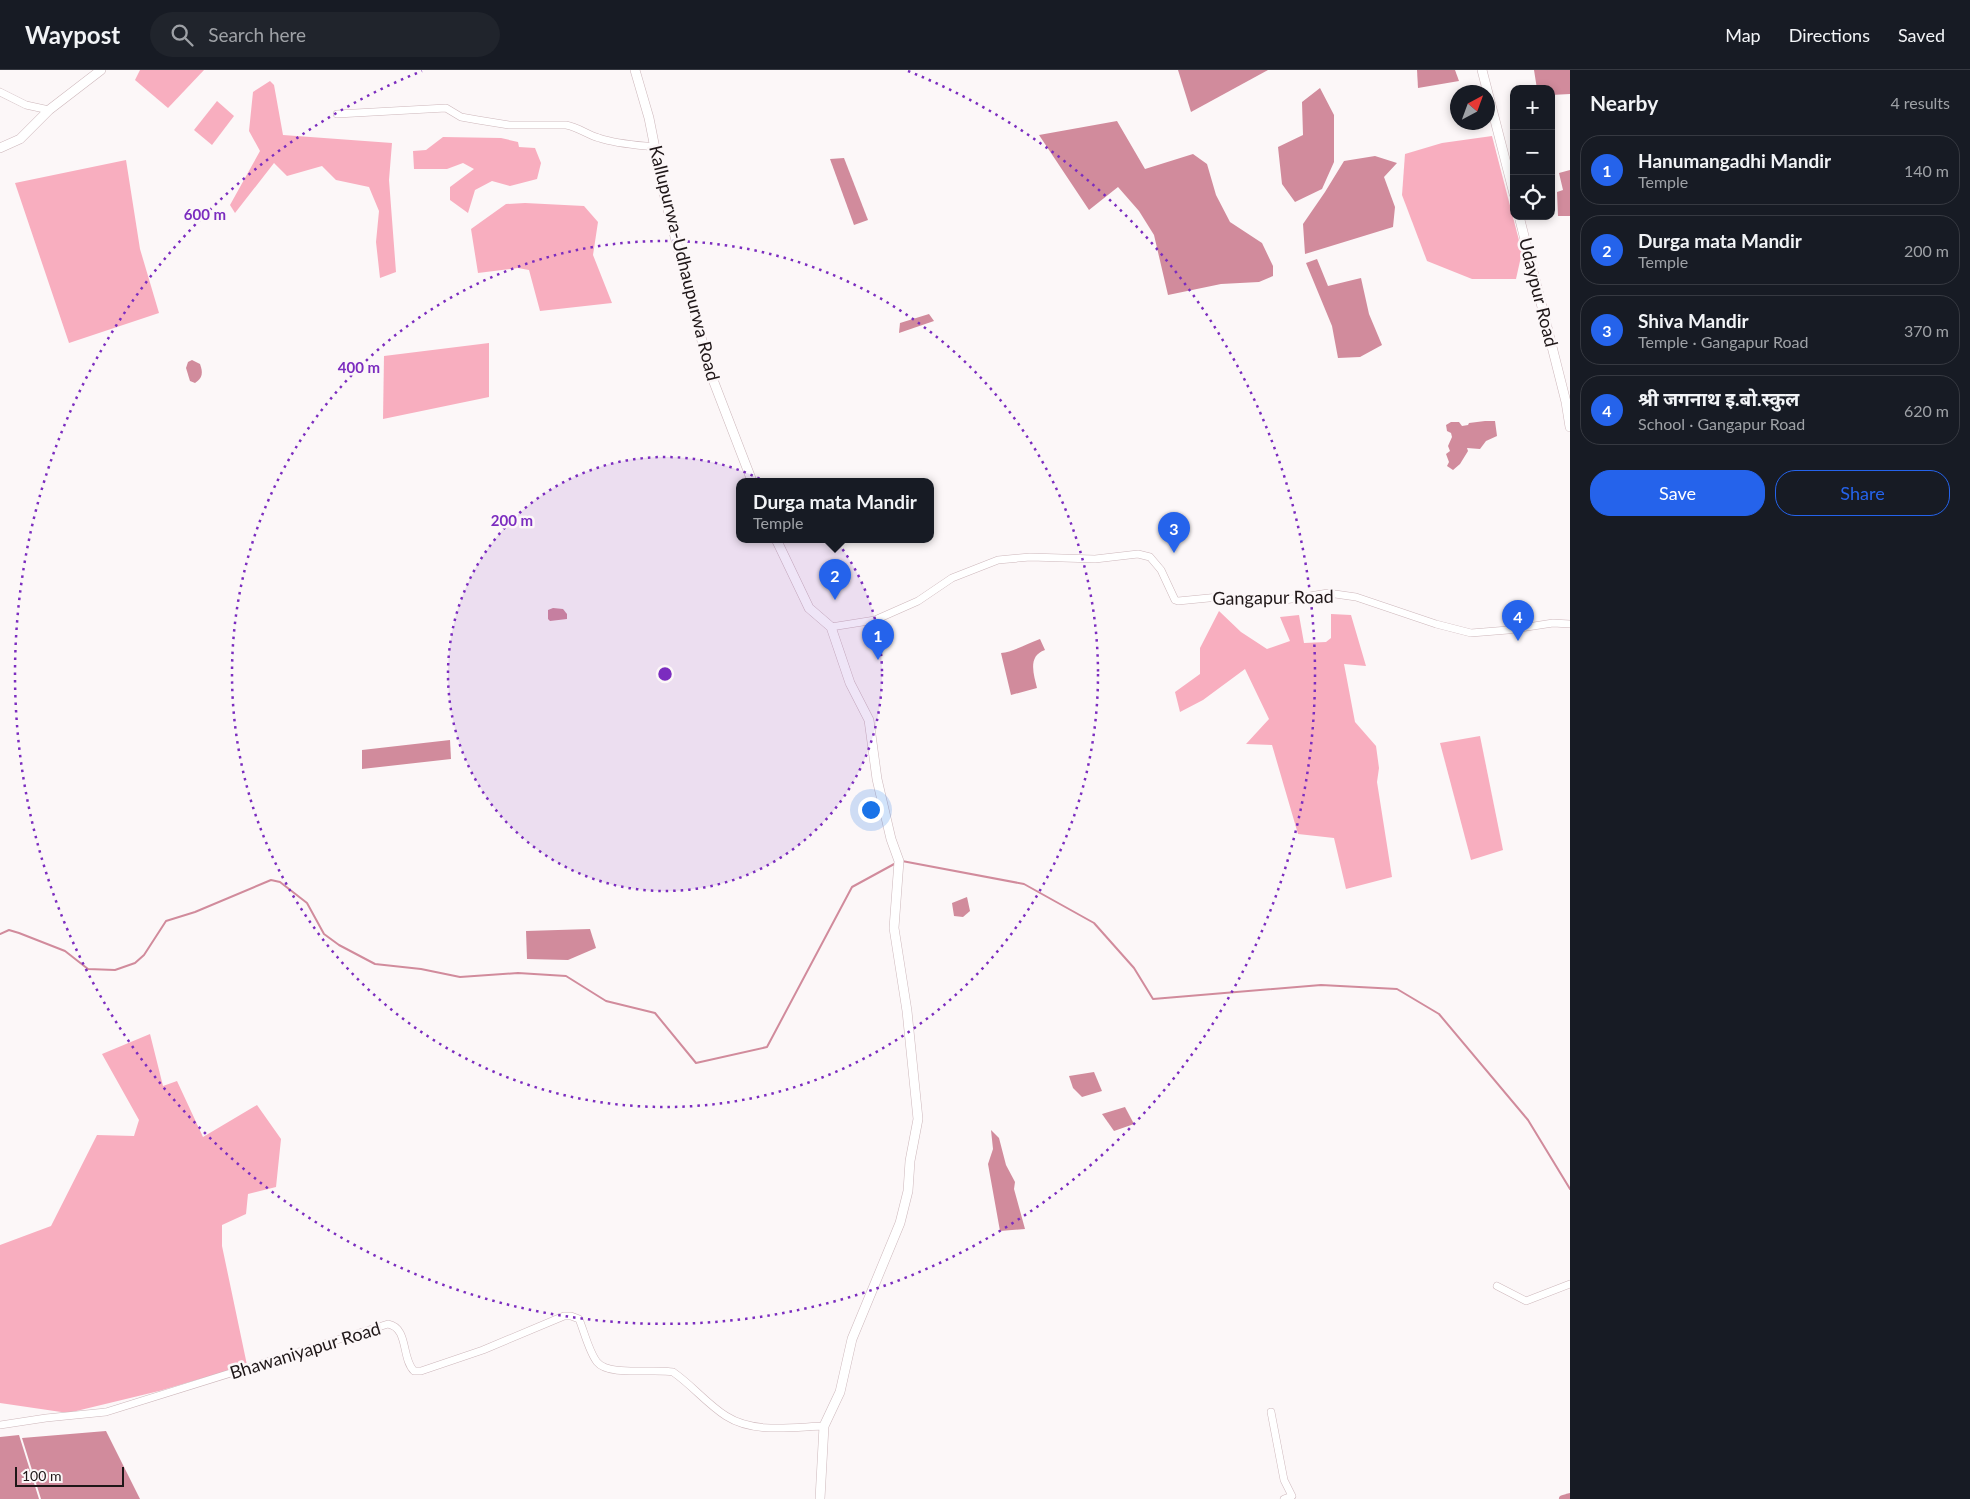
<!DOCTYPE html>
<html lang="en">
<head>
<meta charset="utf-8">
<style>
	:root { --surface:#171b24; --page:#20242c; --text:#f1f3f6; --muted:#9ea1a6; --line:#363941; --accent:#2563eb }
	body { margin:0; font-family:Lato,"Noto Sans Devanagari",sans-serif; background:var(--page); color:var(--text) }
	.controls { position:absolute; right:15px; top:15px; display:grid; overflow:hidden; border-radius:10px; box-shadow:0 2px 8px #0003 }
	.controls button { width:45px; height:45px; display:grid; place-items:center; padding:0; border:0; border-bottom:1px solid var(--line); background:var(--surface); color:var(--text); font:25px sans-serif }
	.compass { position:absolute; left:1450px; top:15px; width:45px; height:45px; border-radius:50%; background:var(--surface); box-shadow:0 2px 8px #0003; rotate:41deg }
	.scale { position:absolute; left:15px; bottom:12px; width:109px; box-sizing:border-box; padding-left:5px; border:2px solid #1f1718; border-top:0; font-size:14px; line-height:18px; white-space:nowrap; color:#1f1718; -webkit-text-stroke:4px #fcf7f8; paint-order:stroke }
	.you { position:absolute; left:870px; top:739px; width:18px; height:18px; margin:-12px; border:4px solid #fff; border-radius:50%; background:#1a73e8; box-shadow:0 0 0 8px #1a73e833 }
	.badge { display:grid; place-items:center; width:32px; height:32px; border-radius:50%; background:var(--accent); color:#fff; font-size:16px; font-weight:700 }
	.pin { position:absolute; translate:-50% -41px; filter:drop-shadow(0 1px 2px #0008) }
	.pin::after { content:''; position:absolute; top:26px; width:18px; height:15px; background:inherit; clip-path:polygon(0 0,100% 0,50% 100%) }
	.popup { position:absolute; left:736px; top:408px; width:198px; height:65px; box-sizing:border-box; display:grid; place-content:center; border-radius:10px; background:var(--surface); filter:drop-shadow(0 1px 4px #0005); font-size:16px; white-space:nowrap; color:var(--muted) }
	.popup b { font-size:19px; color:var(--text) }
	.popup::after { content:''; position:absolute; left:50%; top:100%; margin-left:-10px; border:10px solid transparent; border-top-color:var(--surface) }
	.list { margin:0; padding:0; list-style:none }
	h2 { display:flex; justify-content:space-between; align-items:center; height:65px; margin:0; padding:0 20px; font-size:21px }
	h2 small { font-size:16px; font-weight:400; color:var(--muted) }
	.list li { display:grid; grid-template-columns:32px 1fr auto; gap:15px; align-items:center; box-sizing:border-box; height:70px; margin:0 10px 10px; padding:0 10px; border:1px solid var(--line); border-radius:20px }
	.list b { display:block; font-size:19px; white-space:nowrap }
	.list p { margin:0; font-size:16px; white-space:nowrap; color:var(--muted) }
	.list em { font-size:16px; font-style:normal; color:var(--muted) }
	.actions { display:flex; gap:10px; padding:15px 20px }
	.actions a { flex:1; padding:11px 0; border:1px solid var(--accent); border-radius:20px; text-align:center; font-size:18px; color:var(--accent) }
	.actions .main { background:var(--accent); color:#fff }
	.icon { flex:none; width:28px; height:28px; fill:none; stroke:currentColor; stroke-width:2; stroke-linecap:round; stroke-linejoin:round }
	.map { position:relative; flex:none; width:1570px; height:1429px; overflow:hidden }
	header { display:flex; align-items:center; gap:30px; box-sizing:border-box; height:70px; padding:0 25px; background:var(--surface); border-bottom:1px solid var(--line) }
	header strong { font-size:24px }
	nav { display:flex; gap:28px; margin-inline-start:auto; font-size:18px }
	.search { width:350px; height:45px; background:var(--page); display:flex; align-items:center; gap:12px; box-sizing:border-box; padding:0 18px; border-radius:28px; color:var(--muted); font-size:19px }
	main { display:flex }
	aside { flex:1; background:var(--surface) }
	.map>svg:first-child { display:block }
	.forest { fill:#f8aebf }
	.water { fill:#d18b9c }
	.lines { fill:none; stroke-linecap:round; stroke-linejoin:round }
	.stream { stroke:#d18b9c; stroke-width:2 }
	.canal { stroke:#d18b9c; stroke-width:8 }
	.street-casing { stroke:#cdb7bb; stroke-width:8 }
	.secondary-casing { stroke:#cdb7bb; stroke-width:10 }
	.street { stroke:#fff; stroke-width:7 }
	.secondary { stroke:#fff; stroke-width:9 }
	.ring { fill:none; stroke:#7b2cbf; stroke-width:2.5; stroke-dasharray:2.5 5 }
	.labels { text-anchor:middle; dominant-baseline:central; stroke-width:5; stroke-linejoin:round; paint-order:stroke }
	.street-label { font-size:18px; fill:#1f1718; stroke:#fcf7f8 }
	.centre { fill:#7b2cbf; stroke:#fcf7f8; stroke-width:2.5 }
	.ring-label { font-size:15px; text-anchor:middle; font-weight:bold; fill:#7b2cbf; stroke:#fcf7f8; stroke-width:5; stroke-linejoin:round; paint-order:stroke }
</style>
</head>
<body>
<header>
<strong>Waypost</strong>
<div class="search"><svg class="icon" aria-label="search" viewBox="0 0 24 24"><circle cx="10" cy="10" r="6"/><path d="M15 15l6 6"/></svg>Search here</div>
<nav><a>Map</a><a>Directions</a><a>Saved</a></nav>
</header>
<main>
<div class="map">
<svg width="1570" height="1429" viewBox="0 0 1570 1429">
	<rect width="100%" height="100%" fill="#fcf7f8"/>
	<g class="forest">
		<path d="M140 0H204L168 38 135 10Z"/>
		<path d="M270 11 274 15 283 65 392 73 389 110 396 202 380 208 376 172 379 141 369 117 336 110 322 96 287 106 274 93 235 143 230 135 260 81 249 61 253 22Z"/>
		<path d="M217 31 234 46 212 75 194 60Z"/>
		<path d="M1492 66 1522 182 1516 209H1472L1427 191 1402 125 1405 84 1442 73Z"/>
		<path d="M443 67 501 68 518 72 519 77 535 78 541 93 537 109 510 116 492 111 475 120 468 143 450 130V117L474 99 463 93 447 99H414L413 81 426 80Z"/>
		<path d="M126 90 140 179 159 243 69 273 15 113Z"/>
		<path d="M525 133 584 136 598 152 593 185 612 233 540 241 529 200 518 198 478 203 471 159 506 134Z"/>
		<path d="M489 273V327L383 349 384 286Z"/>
		<path d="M1219 541 1241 562 1267 579 1290 571 1280 547 1299 545 1304 573 1326 572 1331 568V544L1351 545 1366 596 1344 594 1355 652 1376 676 1379 698 1377 712 1392 807 1346 819 1334 768 1298 764 1272 675 1246 674 1269 649 1245 599 1203 630 1180 642 1175 622 1200 604V578Z"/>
		<path d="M1480 666 1503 780 1471 790 1440 673Z"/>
		<path d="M150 964 163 1016 177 1011 203 1067 257 1035 281 1069 276 1117 248 1124 246 1144 222 1155V1176L247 1295 159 1321 68 1343 0 1333V1175L51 1156 97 1065 134 1066 139 1050 102 984Z"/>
	</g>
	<g class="water">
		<path d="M1178 0H1268L1191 42Z"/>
		<path d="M1417 0H1455L1459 11 1418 18Z"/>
		<path d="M1534 0H1570V24L1551 25V19H1537Z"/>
		<path d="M1320 18 1334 45V92L1322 119 1295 132 1282 114 1278 77 1303 65 1302 32Z"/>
		<path d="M1117 51 1145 99 1193 84 1207 94 1216 125 1230 152 1262 173 1273 196V206L1259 212 1221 214 1168 225 1154 165 1139 141 1118 117 1089 140 1039 65Z"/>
		<path d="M1375 86 1397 93 1384 107 1395 137 1393 157 1305 184 1303 154 1325 122 1344 91Z"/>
		<path d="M844 88 868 150 854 155 830 89Z"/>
		<path d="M1570 100V146H1558L1557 122 1563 120 1559 103Z"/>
		<path d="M1317 189 1328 216 1361 208 1369 244 1382 275 1360 287 1338 288 1332 256 1306 193Z"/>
		<path d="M929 244 934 251 899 263 900 253Z"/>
		<path d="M192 290 200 294C203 302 203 308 195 313L190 311 186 298 188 292Z"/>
		<path d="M1485 351H1495L1497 366 1486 371 1480 379 1467 378 1468 381 1460 394 1453 400 1447 396 1449 392 1446 384 1450 381 1448 376 1452 367 1451 363 1447 361 1446 355 1451 352H1459L1462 356 1468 355 1469 353Z"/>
		<path d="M553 538 563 539 567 544V549L550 551 548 549V540Z"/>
		<path d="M1040 569 1045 580C1027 586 1034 605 1037 618L1011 625 1001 583C1013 582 1028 573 1040 569Z"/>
		<path d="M450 670 451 689 362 699V680Z"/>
		<path d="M967 827 970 841 963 847 954 846 952 833Z"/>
		<path d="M590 859 596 878 568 890 527 889 526 861Z"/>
		<path d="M1094 1002 1102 1021 1082 1027 1073 1018 1069 1006Z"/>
		<path d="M1125 1037 1134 1054 1114 1061 1102 1044Z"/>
		<path d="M991 1060 999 1068 1006 1095 1015 1112 1014 1119 1025 1159 1000 1161 988 1094 993 1079Z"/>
		<path d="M106 1361 140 1429H41L22 1368Z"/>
		<path d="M19 1365 39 1429H0V1367Z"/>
	</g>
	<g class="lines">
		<g class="stream">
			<path d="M902 791 1024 814 1094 853 1134 898 1153 929 1321 915 1397 919 1439 944 1528 1050 1570 1119"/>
			<path d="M0 864 9 860 19 863 65 881 88 899 115 900 135 893 144 885 166 851 195 842 271 810 280 812 307 833 324 864 339 875 375 894 421 899 460 907 518 903 566 906 606 931 655 943 696 993 767 977 852 817 896 793"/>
		</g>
		<path class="canal" d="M1563 1429 1570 1427"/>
		<defs>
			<g id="street">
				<path d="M0 22 26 35 49 40"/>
				<path d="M337 44 446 38 461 47 478 50 509 55H566C578 57 588 65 599 68 617 74 636 75 655 77"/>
				<path d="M831 557 875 550 918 531 952 508 998 490 1030 487 1095 489 1138 484 1150 487 1161 500 1175 530 1178 531 1219 527 1258 531 1285 530 1328 523 1356 527 1436 554 1471 563 1508 560 1553 553 1570 554"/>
				<path d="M1497 1216 1526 1231 1570 1214"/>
				<path d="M1271 1342 1284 1410 1292 1426 1284 1429"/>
				<path d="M0 1355 46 1348 106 1342 388 1254C409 1258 401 1288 414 1301H421L483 1280 564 1246H571L579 1249C584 1261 589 1282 597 1292 609 1307 654 1298 673 1302 692 1315 707 1334 726 1346 754 1364 793 1357 824 1356"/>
			</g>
			<g id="secondary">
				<path d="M635 0 649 48 664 124 710 302 752 411"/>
				<path d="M1482 0 1514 124"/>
				<path d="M0 78 20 69 49 40 101 0"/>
				<path d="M1519 146 1566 332 1570 357"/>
				<path d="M776 469 809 538 831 557 850 613 869 650 877 709 891 769 899 791 894 858 907 941 918 1049 910 1091 908 1121 900 1153 852 1269 840 1322 824 1356 820 1429"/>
			</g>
		</defs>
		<use href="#street" class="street-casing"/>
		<use href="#secondary" class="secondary-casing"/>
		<use href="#street" class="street"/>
		<use href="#secondary" class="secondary"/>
	</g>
	<circle cx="665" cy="604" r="217" fill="#7b2cbf" fill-opacity=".12"/>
	<g class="ring">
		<circle cx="665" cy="604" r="217"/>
		<circle cx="665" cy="604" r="433"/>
		<path d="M908 1A650 650 0 1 1 422 1"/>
	</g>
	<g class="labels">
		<g class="street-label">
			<text transform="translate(685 193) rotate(76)">Kallupurwa-Udhaupurwa Road</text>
			<text transform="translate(1539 222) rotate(76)">Udaypur Road</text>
			<text transform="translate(1273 527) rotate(-1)">Gangapur Road</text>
			<text transform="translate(305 1280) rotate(-17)">Bhawaniyapur Road</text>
		</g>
	</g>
	<circle cx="665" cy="604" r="8" class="centre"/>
	<g class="ring-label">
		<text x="205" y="150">600 m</text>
		<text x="359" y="303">400 m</text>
		<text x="512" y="456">200 m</text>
	</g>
</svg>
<div class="controls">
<button>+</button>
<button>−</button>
<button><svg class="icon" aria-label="locate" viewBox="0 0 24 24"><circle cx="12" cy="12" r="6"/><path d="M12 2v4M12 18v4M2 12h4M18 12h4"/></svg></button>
</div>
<svg class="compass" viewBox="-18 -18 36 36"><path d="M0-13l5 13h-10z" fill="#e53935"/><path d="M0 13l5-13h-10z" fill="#9ea1a6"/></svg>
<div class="scale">100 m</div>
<div class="you"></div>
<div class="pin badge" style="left:878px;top:590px">1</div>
<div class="pin badge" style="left:835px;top:530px">2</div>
<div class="popup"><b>Durga mata Mandir</b>Temple</div>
<div class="pin badge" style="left:1174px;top:483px">3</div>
<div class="pin badge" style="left:1518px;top:571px">4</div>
</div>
<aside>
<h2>Nearby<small>4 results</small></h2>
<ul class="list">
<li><span class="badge">1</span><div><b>Hanumangadhi Mandir</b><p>Temple</p></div><em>140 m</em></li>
<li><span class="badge">2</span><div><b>Durga mata Mandir</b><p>Temple</p></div><em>200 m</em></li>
<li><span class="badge">3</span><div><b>Shiva Mandir</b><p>Temple · Gangapur Road</p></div><em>370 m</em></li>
<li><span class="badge">4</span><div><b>श्री जगनाथ इ.बाे.स्कुल</b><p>School · Gangapur Road</p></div><em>620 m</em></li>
</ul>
<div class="actions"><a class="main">Save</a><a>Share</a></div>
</aside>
</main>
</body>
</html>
